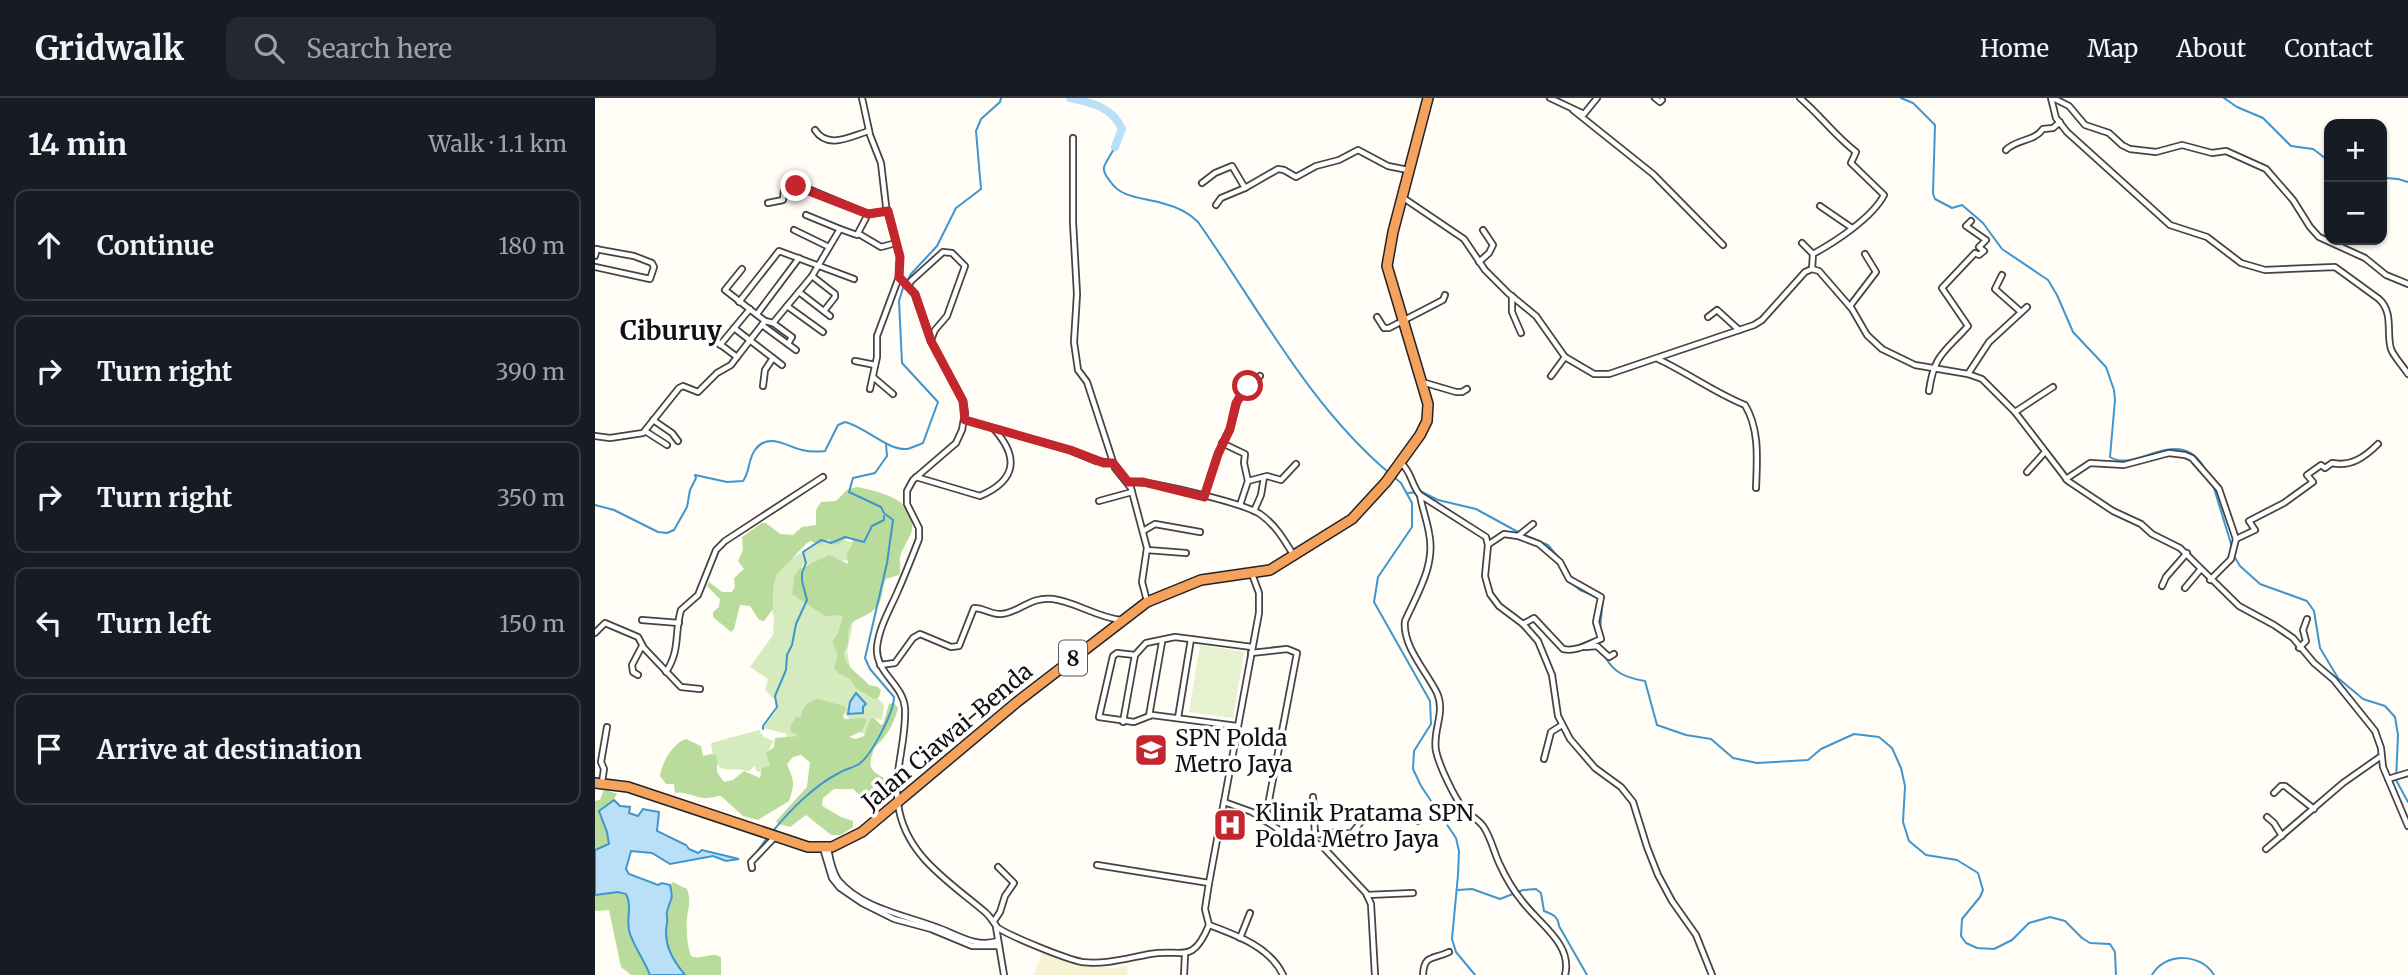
<!DOCTYPE html>
<html lang="en">
<head>
<meta charset="utf-8">
<style>
	:root { --surface:#171b24; --page:#242831; --text:#f1f3f6; --muted:#9ea1a6; --line:#363941 }
	body { margin:0; font-family:Merriweather,serif; background:var(--page); color:var(--text) }
	.controls { position:absolute; right:21px; top:21px; display:grid; overflow:hidden; border-radius:14px; box-shadow:0 2px 5px #0004 }
	.controls button { width:63px; height:63px; display:grid; place-items:center; padding:0; border:0; border-bottom:2px solid var(--line); background:var(--surface); color:var(--text); font:35px sans-serif }
	.stop { position:absolute; width:21px; height:21px; margin:-16px; border:5px solid #c4262e; border-radius:50%; background:#fff }
	.stop.end { background:#c4262e; border-color:#fff; box-shadow:0 2px 7px #0008 }
	.list { margin:0; padding:0; list-style:none }
	h2 { display:flex; justify-content:space-between; align-items:center; height:91px; margin:0; padding:0 28px; font-size:30px }
	h2 small { font-size:23px; font-weight:400; color:var(--muted) }
	.list li { display:grid; grid-template-columns:46px 1fr auto; gap:21px; align-items:center; box-sizing:border-box; height:112px; margin:0 14px 14px; padding:0 14px; border:2px solid var(--line); border-radius:14px }
	.list b { display:block; font-size:26px; white-space:nowrap }
	.list em { font-size:23px; font-style:normal; color:var(--muted) }
	.icon { flex:none; width:38px; height:38px; fill:none; stroke:currentColor; stroke-width:2; stroke-linecap:round; stroke-linejoin:round }
	.map { position:relative; flex:none; width:1813px; height:877px; overflow:hidden }
	header { display:flex; align-items:center; gap:42px; box-sizing:border-box; height:98px; padding:0 35px; background:var(--surface); border-bottom:2px solid var(--line) }
	header strong { font-size:33px }
	nav { display:flex; gap:38px; margin-inline-start:auto; font-size:24px }
	.search { width:490px; height:63px; background:var(--page); display:flex; align-items:center; gap:18px; box-sizing:border-box; padding:0 24px; border-radius:14px; color:var(--muted); font-size:26px }
	main { display:flex }
	aside { flex:1; background:var(--surface) }
	.map>svg:first-child { display:block }
	.farmland { fill:#f6f3d4 }
	.green { fill:#d5ebbd }
	.forest { fill:#b9dc9c }
	.pitch { fill:#e6f2cf }
	.water { fill:#b9e0f7; stroke:#3f96cf; stroke-width:2 }
	.lines { fill:none; stroke-linecap:round; stroke-linejoin:round }
	.stream { stroke:#3f96cf; stroke-width:2 }
	.river { stroke:#b9e0f7; stroke-width:8 }
	.street-casing { stroke:#444; stroke-width:8 }
	.highway-casing { stroke:#222; stroke-width:12 }
	.street { stroke:#fff; stroke-width:4.5 }
	.highway { stroke:#f5a25d; stroke-width:9 }
	.route { stroke:#c4262e; stroke-width:9 }
	.labels { text-anchor:middle; dominant-baseline:central; stroke-width:7; stroke-linejoin:round; paint-order:stroke }
	.shield { fill:#fff; stroke:#585858; stroke-width:2 }
	.shield-label { font-size:21px; font-weight:bold; fill:#111 }
	.street-label { font-size:23px; fill:#111; stroke:#fff }
	.poi-label { font-size:23px; fill:#111; stroke:#fff; text-anchor:start }
	.quarter-label { font-size:26px; font-weight:bold; fill:#111; stroke:#fff }
</style>
</head>
<body>
<header>
<strong>Gridwalk</strong>
<div class="search"><svg class="icon" aria-label="search" viewBox="0 0 24 24"><circle cx="10" cy="10" r="6"/><path d="M15 15l6 6"/></svg>Search here</div>
<nav><a>Home</a><a>Map</a><a>About</a><a>Contact</a></nav>
</header>
<main>
<aside>
<h2>14 min<small>Walk · 1.1 km</small></h2>
<ul class="list">
<li><svg class="icon" aria-label="ahead" viewBox="0 0 24 24"><path d="M12 20V5M6 11l6-6 6 6"/></svg><div><b>Continue</b></div><em>180 m</em></li>
<li><svg class="icon" aria-label="right" viewBox="0 0 24 24"><path d="M7 20v-9h11M14 6l5 5-5 5"/></svg><div><b>Turn right</b></div><em>390 m</em></li>
<li><svg class="icon" aria-label="right" viewBox="0 0 24 24"><path d="M7 20v-9h11M14 6l5 5-5 5"/></svg><div><b>Turn right</b></div><em>350 m</em></li>
<li><svg class="icon" aria-label="left" viewBox="0 0 24 24"><path d="M17 20v-9H6M10 6l-5 5 5 5"/></svg><div><b>Turn left</b></div><em>150 m</em></li>
<li><svg class="icon" aria-label="arrive" viewBox="0 0 24 24"><path d="M6 21V4h12l-3 4 3 4H6"/></svg><div><b>Arrive at destination</b></div></li>
</ul>
</aside>
<div class="map">
<svg width="1813" height="877" viewBox="0 0 1813 877">
	<rect width="100%" height="100%" fill="#fffdf5"/>
	<path class="farmland" d="M448 853 478 866 518 870 533 868 532 877H439Z"/>
	<g class="green">
		<path d="M248 441 259 445 255 462 208 467 200 485 259 519 252 554 257 578 264 580 289 607 287 622 279 620 272 636 265 635 247 611 210 641 191 639 192 636 168 630 181 613V603L170 592 173 581 155 569 178 537 179 521 176 506 178 484 183 469 225 443Z"/>
		<path d="M164 632 169 639 179 643 174 651 176 671 166 674 161 673 160 668 154 673C132 668 120 681 116 645Z"/>
	</g>
	<g class="forest">
		<path d="M263 389C284 394 322 401 317 432 316 438 308 449 306 456 303 463 307 470 304 477L291 481C286 491 289 503 280 511 274 517 263 520 258 524 251 530 254 538 253 545 253 548 250 551 249 555 249 569 266 577 274 587L283 589 286 592 284 599 279 601 261 590 255 581 243 575 239 570 243 557 237 544 243 535 248 519 245 517 230 518 197 496 199 479 203 472 234 457 253 466 252 455 257 447 258 440 253 439 242 447 236 445 234 441 224 447 216 443 212 445 182 476 178 490V511L169 523 164 522 155 508 145 507 139 531 136 534 118 519V514L124 509 125 501 112 488 114 484 127 494H137L140 489 139 480 149 471 143 463 148 452 147 439 167 425H171L185 436 198 437 207 429 221 427V412L226 404 241 403 253 391Z"/>
		<path d="M223 601 249 608 251 611 248 619 250 621 267 620 272 622 267 633 254 639 261 641 269 638 276 620H279L286 627 288 626 294 606 299 605 303 610C298 628 292 638 279 650 274 668 272 671 289 680L276 698 268 700 258 691H239L228 700 227 707 229 709 246 719 258 723V729L246 737H236L211 717 195 729 184 726 181 723 212 689 215 664 206 657 198 659 192 666C198 682 201 683 194 703L163 722 148 718 126 698C120 698 115 701 109 700 98 699 90 693 80 695L79 686H71L65 678C67 664 78 645 91 641L106 648 108 658 116 656 122 658V674L129 684 138 682 149 673 165 680 167 670 175 668 171 655 179 649 180 640 204 638 196 634 195 629 201 619H206C206 609 214 603 223 601Z"/>
		<path d="M9 691 22 696 7 718 12 734 14 746 0 752V703L5 702Z"/>
		<path d="M78 784 92 791C96 802 94 807 92 819 91 832 92 846 96 858 106 863 115 853 126 859V877H90C77 861 68 846 72 825 73 821 71 817 72 814 75 799 79 805 75 787Z"/>
		<path d="M23 794 31 796C38 809 30 822 35 836 40 850 49 862 55 877H36L26 869 14 812 0 813V797Z"/>
	</g>
	<path class="pitch" d="M605 547 649 554 638 620 594 614Z"/>
	<g class="water">
		<path d="M261 595 271 606 268 609V615L253 616 255 604Z"/>
		<path d="M19 702 25 708 35 709 34 715 43 718 48 711 64 714 62 733 91 747 94 751 103 755 107 752 144 761 131 763 118 758 75 766 57 755 36 753 31 771 34 776 63 787 67 785 75 787C79 805 75 799 72 814 71 817 73 821 72 825 68 846 77 861 90 877H55C49 862 40 850 35 836 30 822 38 810 31 796L23 794 0 797V752L14 746 12 734 4 713Z"/>
	</g>
	<g class="lines">
		<g class="stream">
			<path d="M1306 0 1318 5 1340 27 1338 96 1340 101 1357 110 1367 107 1388 125 1407 151 1453 182 1462 197 1478 234 1511 269 1519 292 1520 302 1515 359C1542 376 1586 323 1611 373"/>
			<path d="M1629 0 1642 9 1668 20 1696 48 1718 51 1734 63"/>
			<path d="M520 49C517 55 511 63 509 69 508 75 512 79 515 83 527 102 551 99 570 106 582 109 594 115 603 124 663 209 713 306 793 374"/>
			<path d="M1787 84 1791 80 1803 81 1813 84"/>
			<path d="M800 380 806 385 817 405V429L783 479 779 504 835 603 836 626 819 653 818 671 826 688 861 740 864 753 863 777 857 841 861 854 880 877"/>
			<path d="M1618 387 1637 449"/>
			<path d="M812 395 827 394 843 402 881 411 923 434"/>
			<path d="M0 407 19 412 63 434 72 435 79 432 92 409 95 392 101 380 100 377 132 384 148 383C155 374 153 361 160 352 173 334 191 348 207 352 215 354 222 354 230 353L243 327 250 324C269 328 293 353 312 351 317 350 323 347 328 345L343 304 307 265 304 203 308 190 316 176 342 148 361 110 386 91 381 33 386 21 405 4 406 0"/>
			<path d="M929 437 953 447 968 465"/>
			<path d="M1639 458 1645 468 1665 486 1712 503 1719 513 1725 550 1743 580 1768 601 1790 608 1800 619 1803 637 1801 682 1813 704"/>
			<path d="M974 483 985 492 1002 499"/>
			<path d="M1005 532 1008 500"/>
			<path d="M1010 558C1018 575 1032 580 1050 583L1062 627 1091 637 1116 641 1138 660 1162 665 1213 662 1226 651 1259 636 1284 639 1297 650 1306 670 1310 688 1308 724 1314 743 1331 757 1362 762 1383 775 1388 792 1385 799 1367 821 1366 838 1371 845 1382 850 1399 851 1417 842 1434 825 1455 819 1470 823 1487 840 1495 845 1515 846 1520 854 1521 877"/>
			<path d="M168 631V628L182 609 180 598 191 572 192 557 197 547 201 526 212 502 207 483V475L211 465 208 454 226 442 236 445 250 439 269 444 277 428 289 422V418"/>
			<path d="M178 733C195 712 220 687 244 675 250 671 258 670 264 666 276 658 299 614 299 599L275 571 270 560 292 465 298 422 289 415 286 409 254 394 258 380 280 375 292 358 291 346"/>
			<path d="M158 759 172 740"/>
			<path d="M863 792 877 791 905 801 928 792 941 791 946 795 949 813C957 816 963 818 964 828L992 877"/>
			<path d="M1557 877C1570 854 1606 855 1619 877"/>
		</g>
		<path class="river" d="M475 0C498 5 517 9 527 31L520 49"/>
		<defs>
			<g id="street">
				<path d="M267 0 275 37 286 65 291 108 305 159 304 179 320 196 336 243 368 303 370 315 367 332 361 345 318 382 312 393V406L324 430V441C317 459 310 477 302 495 294 513 284 530 282 549 280 575 308 586 310 610 312 642 298 675 303 706 310 758 355 784 390 814 396 819 399 826 403 830 417 839 471 861 487 864 510 867 533 860 555 856 587 850 597 868 614 827L610 811 614 785 664 515V495L657 476"/>
				<path d="M955 0 989 16 1002 0"/>
				<path d="M1060 0 1065 4 1067 2"/>
				<path d="M1205 0C1225 17 1240 38 1261 54L1256 65 1289 97C1277 120 1240 144 1218 156L1217 171"/>
				<path d="M1456 0 1461 20 1472 34 1575 127 1612 139 1646 165 1670 172 1740 169 1784 201C1799 215 1791 235 1796 251 1799 259 1808 268 1813 276"/>
				<path d="M1458 0 1474 8 1490 27 1514 35 1527 47 1535 51 1561 54 1587 47 1617 55 1631 53 1671 71 1698 102 1715 129 1724 139 1770 160 1791 177 1813 186"/>
				<path d="M978 12 1058 76 1128 147"/>
				<path d="M220 32C233 52 256 38 274 33"/>
				<path d="M478 40V124L482 196 479 244 483 272 492 284 520 370 536 390 552 450 547 484 552 503"/>
				<path d="M1411 52C1421 41 1439 44 1448 31L1458 30 1465 24"/>
				<path d="M607 85 620 75 637 68 650 90"/>
				<path d="M807 99 869 141 890 172 913 195 941 218 970 259 999 276H1014L1159 227 1167 222 1210 174 1217 171 1224 173 1257 211 1272 237 1287 251 1320 267 1373 276 1387 281 1420 314 1473 383 1518 413 1546 426 1557 436 1585 450 1644 508 1679 527 1698 540 1719 565 1739 582 1780 633 1786 650 1788 669 1813 728"/>
				<path d="M173 105 188 102 189 91 206 88 273 116"/>
				<path d="M621 107 626 100 650 90 683 71 689 72 701 79 721 68 744 62 763 52 793 68 813 72"/>
				<path d="M1225 108 1257 130"/>
				<path d="M211 117 245 131"/>
				<path d="M199 132 234 149"/>
				<path d="M264 136 286 149 301 145"/>
				<path d="M1207 145 1218 156"/>
				<path d="M0 151 39 158 57 165 59 169 55 181 0 169"/>
				<path d="M0 158 2 151"/>
				<path d="M884 164 894 155 898 147 888 132"/>
				<path d="M147 171 130 192 170 223 178 225 217 178 245 131 262 137 273 116 293 113"/>
				<path d="M1407 177 1400 191 1426 214"/>
				<path d="M217 178 240 196V199L229 213"/>
				<path d="M313 189 316 183 348 154 357 155 370 168 352 218 340 232 336 242"/>
				<path d="M204 194 235 218"/>
				<path d="M917 198V214L926 235"/>
				<path d="M144 204 184 153 259 181"/>
				<path d="M192 208 228 234"/>
				<path d="M1255 208 1281 174 1270 156"/>
				<path d="M162 216 204 160"/>
				<path d="M782 219 789 230H794L848 202 850 197"/>
				<path d="M1113 219 1122 212 1144 232"/>
				<path d="M178 225 197 239 193 246"/>
				<path d="M167 227 201 252"/>
				<path d="M139 230 187 267"/>
				<path d="M122 244 142 259 170 223"/>
				<path d="M125 247 155 211"/>
				<path d="M1063 261C1093 275 1120 295 1150 307 1165 332 1162 362 1161 390"/>
				<path d="M260 263 280 267"/>
				<path d="M1373 276 1394 244 1432 209"/>
				<path d="M956 278 970 259"/>
				<path d="M278 279 298 296"/>
				<path d="M827 284 861 294H867L872 291"/>
				<path d="M168 288 170 272 178 260"/>
				<path d="M275 291 282 259V238L304 179"/>
				<path d="M1334 293C1339 256 1350 254 1373 228L1347 190 1380 155 1384 157 1389 153 1384 149 1391 142 1371 128 1376 123"/>
				<path d="M1420 314 1458 289"/>
				<path d="M58 322 77 335 83 343"/>
				<path d="M370 322 475 352 501 363 518 365"/>
				<path d="M50 333 72 347"/>
				<path d="M0 338 15 340 48 335 84 290 88 288 103 294 122 275 136 267 142 259"/>
				<path d="M627 345 650 356 649 365 653 383 645 407"/>
				<path d="M806 365C817 374 816 387 825 397L891 439 893 447 890 478 895 496 904 508 928 526 943 543 957 577 963 618 975 641 1000 670 1026 689 1038 704 1052 749 1063 777 1077 803 1101 837 1117 877"/>
				<path d="M1432 374 1450 354"/>
				<path d="M321 379 385 398C422 382 424 359 399 331"/>
				<path d="M1471 381 1495 365 1529 367 1574 355 1590 357 1597 360 1624 391 1641 441 1636 461 1615 482"/>
				<path d="M653 383 672 378 686 382 701 366"/>
				<path d="M533 384C553 382 648 405 665 416 680 426 690 443 699 458"/>
				<path d="M825 397C827 410 832 422 834 435 841 467 822 496 810 523 807 548 832 574 842 595 851 615 837 633 841 653 844 667 859 699 868 710 874 717 883 721 888 728 896 739 899 755 905 767 911 780 918 792 927 803 944 826 978 846 970 877"/>
				<path d="M609 399 623 356 635 331 643 301 665 278"/>
				<path d="M504 403 537 394"/>
				<path d="M659 413 666 397 669 379"/>
				<path d="M548 433 560 426 605 434"/>
				<path d="M923 438 944 446 965 464 974 481 1006 499 1001 524 1006 541C993 546 982 554 968 551L939 520 928 526"/>
				<path d="M1641 441 1660 432 1654 423 1689 405 1718 384 1712 377 1726 367 1730 370 1737 365C1756 369 1770 359 1783 346"/>
				<path d="M894 446 909 436 923 438 938 426"/>
				<path d="M552 452 591 455"/>
				<path d="M1567 488 1571 479 1592 455"/>
				<path d="M1590 490 1605 472"/>
				<path d="M47 522 84 525"/>
				<path d="M0 535 10 525 43 539 49 550 86 589 105 591"/>
				<path d="M990 549 1002 548 1014 559 1019 556"/>
				<path d="M1704 550 1711 543 1708 532 1712 521"/>
				<path d="M656 555 692 551 702 555 670 723"/>
				<path d="M285 567 300 565 318 540 325 536 356 549 364 548 379 510C389 510 397 517 406 516 424 515 435 498 458 501 481 504 501 519 526 522"/>
				<path d="M71 574C86 551 79 535 86 512L103 497 121 452 130 443 228 379"/>
				<path d="M43 577 38 574 37 567 47 548"/>
				<path d="M554 618 567 544"/>
				<path d="M583 620 596 541"/>
				<path d="M528 624 540 557"/>
				<path d="M642 628 557 617 539 624 504 619 518 558 522 555 540 557 551 545 580 539 657 549"/>
				<path d="M949 661 956 634 967 627"/>
				<path d="M1793 681 1813 675"/>
				<path d="M7 684 9 671 6 664 12 629"/>
				<path d="M1679 695 1686 688H1690L1719 711"/>
				<path d="M718 699 720 737"/>
				<path d="M629 704 657 714 692 737 712 740 728 749 771 795 776 806 780 877"/>
				<path d="M1672 719 1679 725 1687 738"/>
				<path d="M708 738 745 734 756 736C760 732 763 727 767 723 781 709 809 713 823 723"/>
				<path d="M228 750 237 780 245 790 267 805 299 821 336 831 377 848H404"/>
				<path d="M233 751C235 761 237 773 243 782 266 810 309 817 341 829 362 836 379 850 403 843"/>
				<path d="M1671 751 1748 685 1785 659"/>
				<path d="M502 767 614 785"/>
				<path d="M157 770 156 764 180 739"/>
				<path d="M772 797 818 795"/>
				<path d="M399 823 405 814 410 798 419 785 403 769"/>
				<path d="M614 827C641 837 675 849 688 877"/>
				<path d="M401 829 409 877"/>
				<path d="M645 840 655 815"/>
				<path d="M589 877 590 857"/>
				<path d="M828 877C829 856 838 862 854 854"/>
			</g>
			<path id="highway" d="M0 685 33 689 213 749H237L267 734 422 604 552 504 606 482 675 472 757 421 791 384 825 337 832 323 833 306 792 168 798 134 833 0"/>
		</defs>
		<use href="#street" class="street-casing"/>
		<use href="#highway" class="highway-casing"/>
		<use href="#street" class="street"/>
		<use href="#highway" class="highway"/>
	</g>
	<g class="lines">
		<path class="route" d="M201 88 273 116 293 113 305 159 304 179 320 196 336 243 368 303 370 322 475 352 509 365H518L533 384H548L609 399 623 356 635 331 641 305 653 288"/>
	</g>
	<defs>
		<symbol id="university-square" viewBox="-11 -11 22 22"><rect x="-9" y="-9" width="18" height="18" rx="4" fill="#c4262e" stroke="#fff"/><path d="M0-5L7-2L0 1L-7-2ZM-4 1L0 2.5L4 1V4Q0 6-4 4Z" fill="#fff"/></symbol>
		<symbol id="hospital-square" viewBox="-11 -11 22 22"><rect x="-9" y="-9" width="18" height="18" rx="4" fill="#c4262e" stroke="#fff"/><path d="M-5-5h3v3.5h4V-5h3V5h-3V1.5h-4V5h-3Z" fill="#fff"/></symbol>
	</defs>
	<g fill-rule="evenodd">
		<use href="#university-square" x="537" y="633" width="38" height="38"/>
		<use href="#hospital-square" x="616" y="708" width="38" height="38"/>
	</g>
	<g class="labels">
		<rect class="shield" x="464" y="542.5" width="28" height="35" rx="5"/>
		<g class="shield-label">
			<text x="478" y="560">8</text>
		</g>
		<g class="street-label">
			<text transform="translate(352 638) rotate(-40)">Jalan Ciawai-Benda</text>
		</g>
		<g class="poi-label">
			<text x="580" y="639">SPN Polda<tspan x="580" dy="26">Metro Jaya</tspan></text>
			<text x="660" y="714">Klinik Pratama SPN<tspan x="660" dy="26">Polda Metro Jaya</tspan></text>
		</g>
		<g class="quarter-label">
			<text x="76" y="232">Ciburuy</text>
		</g>
	</g>
</svg>
<div class="controls">
<button>+</button>
<button>−</button>
</div>
<div class="stop" style="left:653px;top:288px"></div>
<div class="stop end" style="left:201px;top:88px"></div>
</div>
</main>
</body>
</html>
